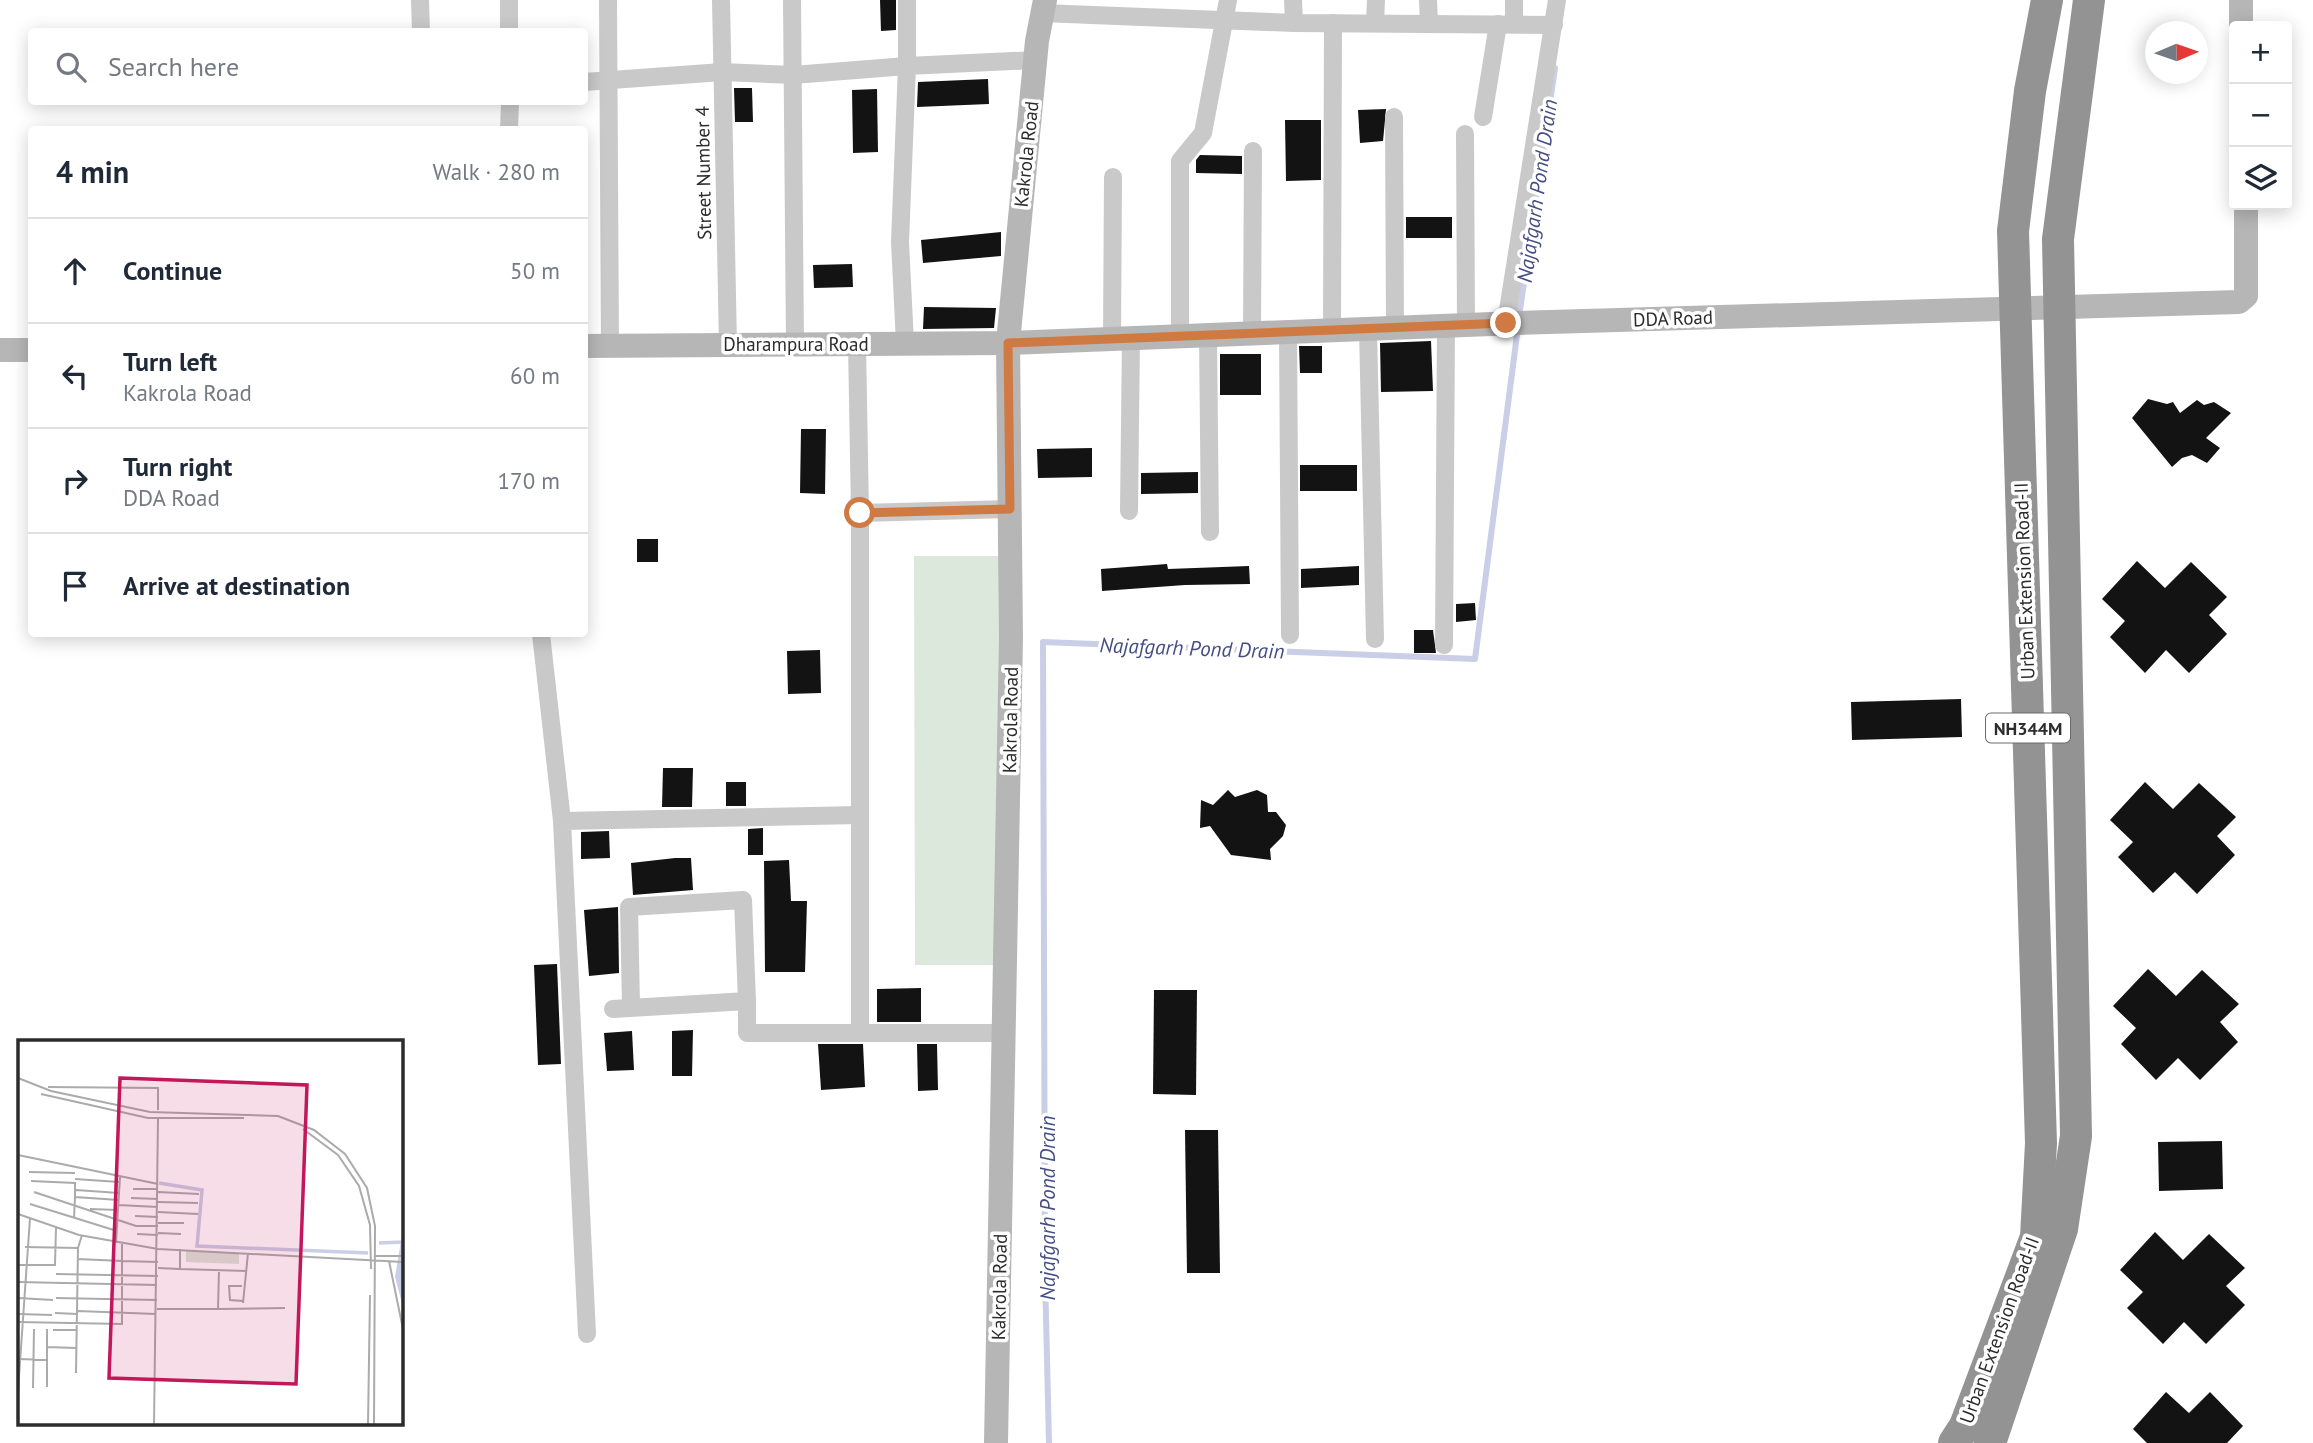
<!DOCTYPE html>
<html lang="en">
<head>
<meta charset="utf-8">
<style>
	:root { --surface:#fff; --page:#f2f2f3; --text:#1f2937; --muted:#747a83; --line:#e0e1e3 }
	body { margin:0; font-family:"PT Sans",sans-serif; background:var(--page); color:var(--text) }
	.controls { position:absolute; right:21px; top:21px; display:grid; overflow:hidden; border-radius:7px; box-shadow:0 4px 18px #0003 }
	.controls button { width:63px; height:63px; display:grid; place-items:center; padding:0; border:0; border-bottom:2px solid var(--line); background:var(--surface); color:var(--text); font:35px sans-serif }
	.compass { position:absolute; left:2145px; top:21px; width:63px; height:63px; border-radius:50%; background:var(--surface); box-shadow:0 4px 18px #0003; rotate:88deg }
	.stop { position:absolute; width:21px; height:21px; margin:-16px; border:5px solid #cf7a43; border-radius:50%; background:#fff }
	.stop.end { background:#cf7a43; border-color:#fff; box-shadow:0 2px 7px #0008 }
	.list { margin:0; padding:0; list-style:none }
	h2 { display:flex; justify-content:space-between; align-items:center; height:91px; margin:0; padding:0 28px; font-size:30px }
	h2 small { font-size:23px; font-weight:400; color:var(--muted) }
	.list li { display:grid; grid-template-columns:46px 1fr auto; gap:21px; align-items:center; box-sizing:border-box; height:105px; padding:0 28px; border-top:2px solid var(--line) }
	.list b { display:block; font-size:26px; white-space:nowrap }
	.list p { margin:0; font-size:23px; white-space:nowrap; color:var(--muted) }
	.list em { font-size:23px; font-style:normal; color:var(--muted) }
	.icon { flex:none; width:38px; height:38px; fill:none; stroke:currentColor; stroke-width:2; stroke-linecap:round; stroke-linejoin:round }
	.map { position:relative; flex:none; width:2313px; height:1443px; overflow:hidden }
	.search { position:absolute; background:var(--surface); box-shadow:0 4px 18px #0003; left:28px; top:28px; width:560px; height:77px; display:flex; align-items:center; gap:18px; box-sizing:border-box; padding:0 24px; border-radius:7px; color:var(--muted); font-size:26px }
	.panel { position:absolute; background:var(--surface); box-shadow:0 4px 18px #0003; left:28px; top:126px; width:560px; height:511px; border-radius:7px }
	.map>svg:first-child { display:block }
	.green { fill:#dce8db }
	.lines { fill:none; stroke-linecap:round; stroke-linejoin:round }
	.stream { stroke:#cacee6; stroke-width:6 }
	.building { fill:#131313 }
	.street { stroke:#c9c9c9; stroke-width:18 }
	.secondary { stroke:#b6b6b6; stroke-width:24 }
	.highway-bridge { stroke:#939393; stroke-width:32 }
	.route { stroke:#cf7a43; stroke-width:9 }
	.labels { text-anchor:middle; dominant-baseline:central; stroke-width:7; stroke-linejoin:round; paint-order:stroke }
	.shield { fill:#fff; stroke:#6b6b6b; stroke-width:2 }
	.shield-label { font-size:18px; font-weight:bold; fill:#2c2c2c }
	.street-label { font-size:19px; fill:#2c2c2c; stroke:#fff }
	.water-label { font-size:21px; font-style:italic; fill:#454e84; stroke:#fff }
	.inset-river { fill:none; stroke:#cacee6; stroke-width:3.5 }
	.inset-road { fill:none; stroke:#ababab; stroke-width:2 }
	.view { fill:#c2185b; fill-opacity:0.15; stroke:#c2185b; stroke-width:3.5 }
	.inset-edge { fill:none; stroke:#2c2c2c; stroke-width:3.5 }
</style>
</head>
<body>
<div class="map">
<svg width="2313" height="1443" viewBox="0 0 2313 1443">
	<rect width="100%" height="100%" fill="#fff"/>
	<path class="green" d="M914 556H1005L995 965H915Z"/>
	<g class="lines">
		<g class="stream">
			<path d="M1519 317 1555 68"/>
			<path d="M1049 1443 1045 1274 1043 642 1475 659 1518 327"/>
		</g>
	</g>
	<g class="building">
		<path d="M880 0H896V30L881 31Z"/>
		<path d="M988 79 989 104 917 107 918 82Z"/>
		<path d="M734 88H752L753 122H735Z"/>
		<path d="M877 89 878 152 853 153 852 90Z"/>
		<path d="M1386 109 1383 141 1360 143 1358 110Z"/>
		<path d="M1285 120H1321V180L1286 181Z"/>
		<path d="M1200 155 1242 156V174L1196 173V160Z"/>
		<rect x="1406" y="217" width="46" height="21"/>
		<path d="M1001 232V256L923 263 921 240Z"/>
		<path d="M852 264 853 287 814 288 813 265Z"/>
		<path d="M924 307 996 308 994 328 923 329Z"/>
		<path d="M1431 341 1433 391 1381 392 1380 343Z"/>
		<path d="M1299 346H1322V373H1300Z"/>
		<rect x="1220" y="354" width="41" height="41"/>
		<path d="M2148 399 2167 404 2173 402 2180 413 2197 400 2204 405 2214 402 2231 413 2206 438 2220 448 2207 463 2192 455 2182 458 2172 467 2132 418Z"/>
		<path d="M801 429H826L825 494 800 493Z"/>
		<path d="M1092 448V477L1038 478 1037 449Z"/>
		<rect x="1300" y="465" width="57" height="26"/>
		<path d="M1198 472V493L1141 494V473Z"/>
		<rect x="637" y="539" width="21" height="23"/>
		<path d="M2137 561 2165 588 2191 562 2227 597 2209 615 2227 634 2189 673 2166 650 2145 673 2110 637 2125 621 2102 599Z"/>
		<path d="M1167 564 1168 569 1249 566 1250 584 1185 585 1102 591 1101 569Z"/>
		<path d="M1359 566V585L1301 588V569Z"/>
		<path d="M1475 603 1476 620 1456 622V604Z"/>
		<path d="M1414 630H1433L1436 653H1414Z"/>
		<path d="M820 650 821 693 788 694 787 651Z"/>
		<path d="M1961 699 1962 737 1852 740 1851 702Z"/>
		<path d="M663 768H693L692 807H662Z"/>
		<rect x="726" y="782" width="20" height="24"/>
		<path d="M2145 782 2173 809 2199 783 2236 817 2217 836 2235 855 2197 894 2175 872 2153 893 2118 857 2133 842 2110 820Z"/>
		<path d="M1228 790 1235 797 1257 790 1267 795 1268 812H1276L1286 825 1283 836 1270 849 1271 860 1231 855 1210 826 1200 828 1201 800 1213 805Z"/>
		<path d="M763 828V855H748V829Z"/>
		<path d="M609 831 610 858 581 859V832Z"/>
		<path d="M675 858H691L693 890 633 895 631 863Z"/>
		<path d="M789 860 791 901H807L805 972H765L764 861Z"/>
		<path d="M618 907 619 973 589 976 584 910Z"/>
		<path d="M557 964 561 1064 538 1065 534 965Z"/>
		<path d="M2148 969 2176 996 2202 970 2239 1004 2220 1022 2238 1042 2200 1080 2178 1058 2156 1080 2121 1044 2136 1028 2113 1006Z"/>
		<path d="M921 988V1022H877V989Z"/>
		<path d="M1154 990H1197L1196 1095 1153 1094Z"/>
		<path d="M693 1030 692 1076H672V1031Z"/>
		<path d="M632 1031 634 1070 607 1071 604 1033Z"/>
		<path d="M818 1044H863L865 1087 821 1090Z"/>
		<path d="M917 1044H937L938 1090 918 1091Z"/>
		<path d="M1185 1130H1218L1220 1273H1187Z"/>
		<path d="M2222 1141 2223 1189 2159 1191 2158 1142Z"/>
		<path d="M2155 1232 2183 1260 2209 1234 2245 1268 2226 1286 2245 1305 2206 1344 2184 1322 2163 1344 2127 1308 2143 1292 2120 1270Z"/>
		<path d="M2166 1392 2189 1413 2210 1392 2243 1426 2227 1443H2147L2133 1429Z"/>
	</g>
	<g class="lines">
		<g class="street">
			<path d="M420 0 421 32"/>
			<path d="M509 0V32"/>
			<path d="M608 0 610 346"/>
			<path d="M721 0 728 345"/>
			<path d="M792 0 795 344"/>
			<path d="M1293 0 1294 23"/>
			<path d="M1428 0 1429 24"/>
			<path d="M1042 13 1294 23 1554 25"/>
			<path d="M1375 23 1376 0"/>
			<path d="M1514 24V0"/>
			<path d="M584 82 722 72 793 75 907 66V0"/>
			<path d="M1394 117 1395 328"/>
			<path d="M1483 117 1498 24"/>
			<path d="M509 130 510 102"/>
			<path d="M1465 134 1466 325"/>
			<path d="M1506 323 1557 0"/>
			<path d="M1368 329 1375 639"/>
			<path d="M1332 330 1333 23"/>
			<path d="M1288 331 1290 635"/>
			<path d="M1252 333 1253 151"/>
			<path d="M1208 335 1210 532"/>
			<path d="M1180 336V161L1203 133 1228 0"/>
			<path d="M1112 339 1113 177"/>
			<path d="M905 343 900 242 907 66 1035 60"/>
			<path d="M857 344 860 513"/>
			<path d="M1129 511 1131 338"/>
			<path d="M541 634 562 821"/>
			<path d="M1444 645 1446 325"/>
			<path d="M631 1006 629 907 743 900 747 1001"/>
			<path d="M613 1009 747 1001V1033H1004"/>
			<path d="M860 1031V513L1010 509"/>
			<path d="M587 1334 562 821 860 815"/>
		</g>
		<g class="secondary">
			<path d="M2241 0V26"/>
			<path d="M584 346 1008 343 1517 323 2239 302 2246 296V205"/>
			<path d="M0 350H32"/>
			<path d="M996 1443 1011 638 1008 343 1037 41 1045 0"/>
		</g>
		<g class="highway-bridge">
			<path d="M1954 1443 1965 1426 2036 1237 2041 1143 2013 231 2030 91 2047 0"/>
			<path d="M1990 1443 2062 1229 2076 1136 2058 239 2089 0"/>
		</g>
	</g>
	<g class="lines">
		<path class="route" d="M860 513 1010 509 1008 343 1506 323"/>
	</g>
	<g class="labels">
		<rect class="shield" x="1986" y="713.5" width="84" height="29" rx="5"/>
		<g class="shield-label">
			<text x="2028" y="728">NH344M</text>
		</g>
		<g class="street-label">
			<text transform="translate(1026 154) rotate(-84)">Kakrola Road</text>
			<text transform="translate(703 173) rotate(-91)">Street Number 4</text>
			<text transform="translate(1673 318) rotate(-2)">DDA Road</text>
			<text x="796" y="344">Dharampura Road</text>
			<text transform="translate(2024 581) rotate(-92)">Urban Extension Road-II</text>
			<text transform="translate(1010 720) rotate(-89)">Kakrola Road</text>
			<text transform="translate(999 1287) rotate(-89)">Kakrola Road</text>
			<text transform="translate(1999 1330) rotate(-70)">Urban Extension Road-II</text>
		</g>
		<g class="water-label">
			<text transform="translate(1537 191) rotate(-82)">Najafgarh Pond Drain</text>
			<text transform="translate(1192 648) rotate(2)">Najafgarh Pond Drain</text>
			<text transform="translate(1047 1208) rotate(-90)">Najafgarh Pond Drain</text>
		</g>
	</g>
	<g transform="translate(18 1040)">
		<rect width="385" height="385" fill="#fff"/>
		<path d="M168 210 221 213V224L168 222Z" fill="#dce8db"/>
		<path d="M385 189V267L377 237Z" fill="#cacee6"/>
		<path class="inset-river" d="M141 143 184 150 179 206 350 213M361 203 385 202"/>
		<path class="inset-road" d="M0 38 33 51 132 72 260 76 296 90 327 114 349 148 357 186 356 384M30 47 140 48V70M23 54 130 78H226M285 89 320 115 341 146 352 185 353 229M0 115 140 144M11 132 57 133M57 139 101 142M13 141 57 143V157L101 160M115 149H140M58 150 101 153M16 152 118 186H140M140 152 181 154M113 158 140 159M140 162 180 163M12 164 99 191M100 165 140 167M72 169 100 170M140 172 180 174M0 174 61 195 140 209 385 222M117 176 140 177M56 178 57 157M140 183H166M140 193 163 194M119 194 140 195M98 203 102 137M104 204V221L140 222M7 207 60 208 64 195M162 209V229L229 231M356 216H385M371 221 385 289M0 225H37L38 188M140 228 162 229M201 230 200 269 267 268M38 234 140 236M0 242 139 245M224 246H211L212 260 225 261M0 258 35 260M38 258 139 260M225 263 230 213M139 269H199M60 271 138 274M37 273 59 274M0 274 34 275M0 282 104 284V221L59 219M35 290H59M29 307 58 308M0 319 29 320V289M58 333 60 208M29 347V320M15 348 16 289M0 351 12 178M136 384 140 78M350 384 352 255"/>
		<path class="view" d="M102 38 289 45 278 344 91 338Z"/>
		<rect width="385" height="385" class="inset-edge"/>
	</g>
</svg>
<div class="controls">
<button>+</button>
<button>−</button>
<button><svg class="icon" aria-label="layers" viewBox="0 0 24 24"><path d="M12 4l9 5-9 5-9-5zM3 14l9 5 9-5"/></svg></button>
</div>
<svg class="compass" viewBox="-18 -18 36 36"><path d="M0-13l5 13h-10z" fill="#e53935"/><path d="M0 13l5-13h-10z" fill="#747a83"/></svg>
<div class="stop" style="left:860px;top:513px"></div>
<div class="stop end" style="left:1506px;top:323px"></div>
<div class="search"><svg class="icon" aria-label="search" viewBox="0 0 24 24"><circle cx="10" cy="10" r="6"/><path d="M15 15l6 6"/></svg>Search here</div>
<section class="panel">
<h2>4 min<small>Walk · 280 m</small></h2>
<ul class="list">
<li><svg class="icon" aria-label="ahead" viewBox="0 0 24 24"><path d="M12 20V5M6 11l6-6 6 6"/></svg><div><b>Continue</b></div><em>50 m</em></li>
<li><svg class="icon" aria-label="left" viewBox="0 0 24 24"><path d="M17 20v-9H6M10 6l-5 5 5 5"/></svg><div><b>Turn left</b><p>Kakrola Road</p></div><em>60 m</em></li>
<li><svg class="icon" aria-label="right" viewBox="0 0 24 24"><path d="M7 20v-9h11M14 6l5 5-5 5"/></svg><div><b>Turn right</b><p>DDA Road</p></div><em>170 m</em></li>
<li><svg class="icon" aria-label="arrive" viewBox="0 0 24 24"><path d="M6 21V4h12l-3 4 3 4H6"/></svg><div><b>Arrive at destination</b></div></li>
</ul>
</section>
</div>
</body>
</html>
